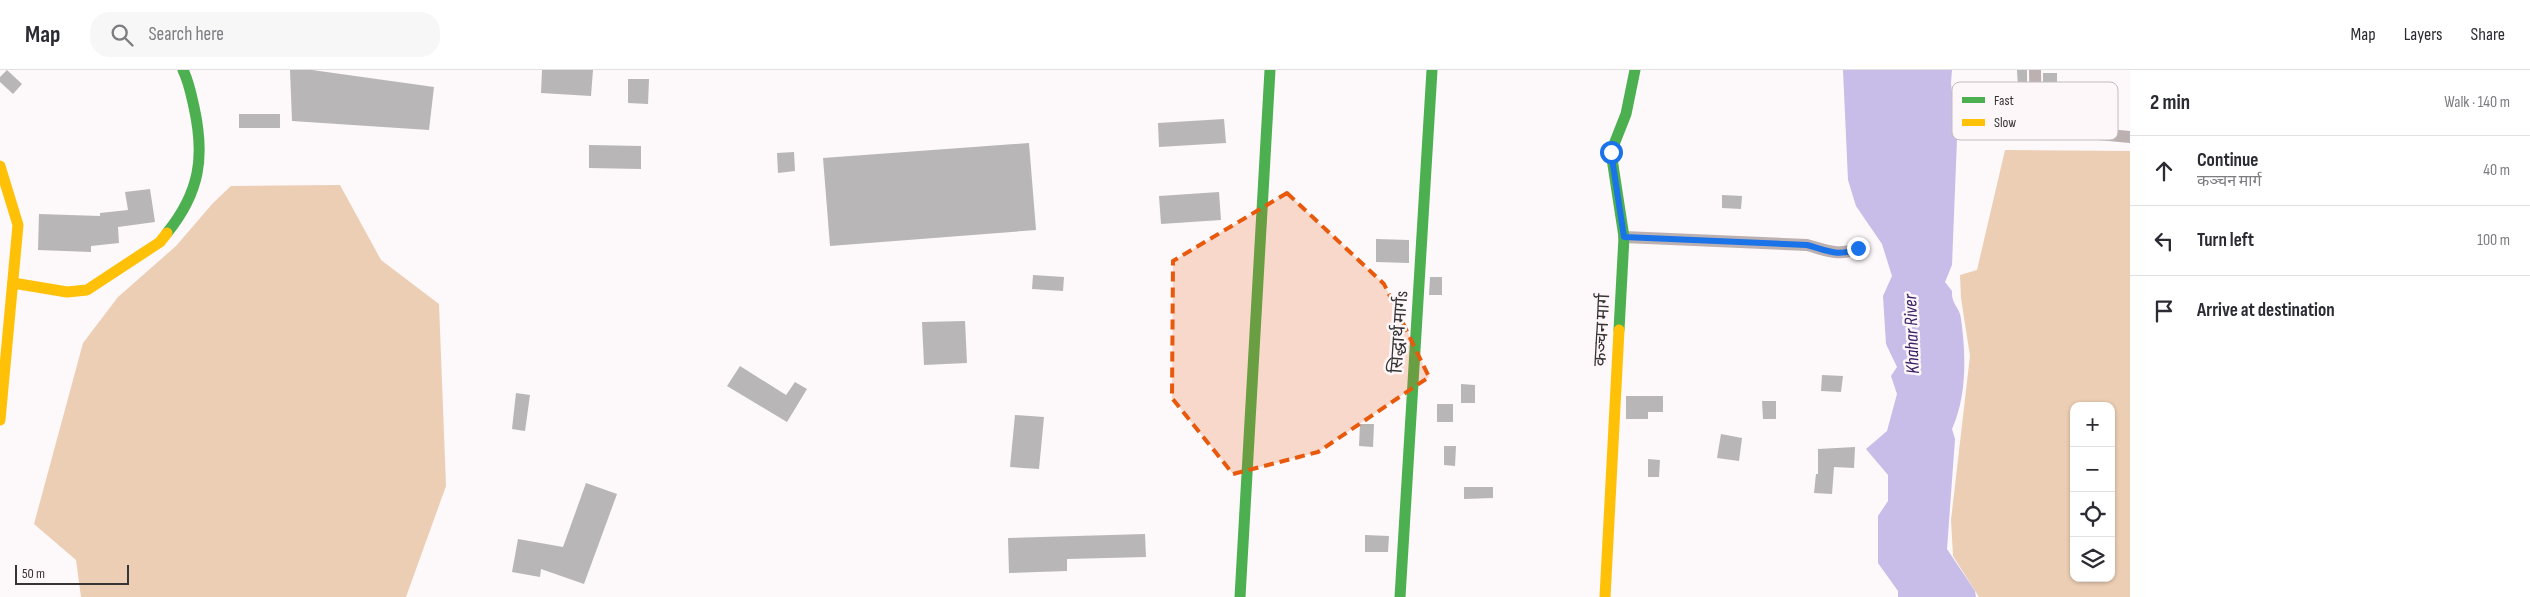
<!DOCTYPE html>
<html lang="en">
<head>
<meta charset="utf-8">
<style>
	:root { --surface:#fff; --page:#f7f7f7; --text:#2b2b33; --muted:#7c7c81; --line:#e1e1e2 }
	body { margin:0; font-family:"Sofia Sans Condensed","Noto Sans Devanagari",sans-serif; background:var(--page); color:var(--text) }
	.controls { position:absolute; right:15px; bottom:15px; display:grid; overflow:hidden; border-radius:10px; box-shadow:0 1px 4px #0004 }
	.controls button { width:45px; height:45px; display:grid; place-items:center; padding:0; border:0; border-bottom:1px solid var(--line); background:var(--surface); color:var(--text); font:25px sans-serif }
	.scale { position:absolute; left:15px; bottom:12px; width:114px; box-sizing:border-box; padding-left:5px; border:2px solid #363434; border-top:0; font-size:14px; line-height:18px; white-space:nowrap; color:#363434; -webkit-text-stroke:4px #fef7f9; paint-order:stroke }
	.stop { position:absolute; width:15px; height:15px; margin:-11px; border:4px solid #1a73e8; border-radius:50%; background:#fff }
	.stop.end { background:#1a73e8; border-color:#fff; box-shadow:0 1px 5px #0008 }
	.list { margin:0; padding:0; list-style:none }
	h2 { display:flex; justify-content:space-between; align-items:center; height:65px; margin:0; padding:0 20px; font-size:21px }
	h2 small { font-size:16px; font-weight:400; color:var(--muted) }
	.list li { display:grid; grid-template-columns:32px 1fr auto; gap:15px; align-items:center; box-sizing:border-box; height:70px; padding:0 20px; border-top:1px solid var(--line) }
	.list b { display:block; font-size:19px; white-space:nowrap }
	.list p { margin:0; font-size:16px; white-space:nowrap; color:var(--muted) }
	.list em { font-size:16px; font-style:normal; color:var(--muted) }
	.icon { flex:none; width:28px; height:28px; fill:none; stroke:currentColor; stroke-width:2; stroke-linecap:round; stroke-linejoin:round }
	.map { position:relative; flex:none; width:2130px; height:527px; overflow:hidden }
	header { display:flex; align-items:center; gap:30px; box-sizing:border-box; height:70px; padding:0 25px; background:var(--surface); border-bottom:1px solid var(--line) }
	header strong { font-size:24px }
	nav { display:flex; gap:28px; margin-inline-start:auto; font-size:18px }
	.search { width:350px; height:45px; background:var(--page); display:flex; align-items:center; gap:12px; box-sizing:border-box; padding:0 18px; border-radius:20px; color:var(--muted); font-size:19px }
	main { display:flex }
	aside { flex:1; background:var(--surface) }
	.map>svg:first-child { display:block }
	.forest { fill:#ecceb4; fill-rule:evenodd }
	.water { fill:#c8bce8 }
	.building { fill:#b9b6b7 }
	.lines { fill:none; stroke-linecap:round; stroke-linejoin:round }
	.street { stroke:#bcb1b0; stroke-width:12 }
	.fast { stroke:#4caf50; stroke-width:11 }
	.slow { stroke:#ffc107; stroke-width:11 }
	.route { stroke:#1a73e8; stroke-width:6 }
	.marked { fill:#e8590c; fill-opacity:0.2; stroke:#e8590c; stroke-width:4; stroke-dasharray:10 6; stroke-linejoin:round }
	.labels { text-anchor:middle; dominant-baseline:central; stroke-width:5; stroke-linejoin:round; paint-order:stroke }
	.street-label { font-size:18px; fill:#363434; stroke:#fef7f9 }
	.water-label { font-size:19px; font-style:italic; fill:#392066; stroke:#fef7f9 }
	.key { fill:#fef7f9; stroke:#c2bcbe; stroke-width:1 }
	.key-label { font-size:14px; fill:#363434 }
</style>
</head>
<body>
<header>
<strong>Map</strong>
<div class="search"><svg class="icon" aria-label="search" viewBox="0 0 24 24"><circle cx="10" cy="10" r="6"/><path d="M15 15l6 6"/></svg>Search here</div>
<nav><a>Map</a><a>Layers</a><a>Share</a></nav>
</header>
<main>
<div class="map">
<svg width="2130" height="527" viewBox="0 0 2130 527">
	<rect width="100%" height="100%" fill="#fdf8fa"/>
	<g class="forest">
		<path d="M2005 80 2130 81V527H1979L1953 486 1951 450 1970 286 1961 228 1960 205 1977 200ZM2074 336H2111V508H2074Z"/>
		<path d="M340 115 381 190 439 234 446 416 406 527H81L76 490 34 454 83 273 118 227 176 176 213 133 231 116Z"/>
	</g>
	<path class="water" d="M1843 0H1952L1951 13 1957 69 1952 195 1945 212 1952 221C1951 235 1960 237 1961 249 1966 284 1967 326 1952 359L1955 369 1947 479 1975 521 1976 527H1898V521L1878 493V446L1888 431V405L1866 379 1887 361 1897 324 1891 306 1897 297 1886 274 1883 226 1892 206 1882 174 1856 136 1848 110Z"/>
	<g class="building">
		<path d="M7 0 22 14 13 24 0 12V7Z"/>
		<path d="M290 0H312L434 17 429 60 292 51Z"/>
		<path d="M542 0H593L591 26 541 23Z"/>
		<path d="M2017 0H2027V16L2018 17Z"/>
		<path d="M2043 3H2057V15L2043 16Z"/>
		<path d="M628 9H649L648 34 628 33Z"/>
		<rect x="239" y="44" width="41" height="14"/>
		<path d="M1224 49 1226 73 1159 77 1158 53Z"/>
		<path d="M1029 73 1036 160 830 176 823 88Z"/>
		<path d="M589 75 641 76V99L589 98Z"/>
		<path d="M794 82 795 101 778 103 777 83Z"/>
		<path d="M150 119 155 152 118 157 119 173 91 176V182L38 180 39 144 100 146V143L128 140 125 122Z"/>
		<path d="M1219 122 1221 150 1161 154 1159 126Z"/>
		<path d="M1722 125 1742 126 1741 139 1722 138Z"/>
		<path d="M1376 169 1409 170V193L1376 192Z"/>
		<path d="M1033 205 1064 207 1063 221 1032 219Z"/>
		<path d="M1430 207H1442V225H1429Z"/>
		<path d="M965 251 967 293 924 295 922 252Z"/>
		<path d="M740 296 786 325 795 312 807 319 787 352 727 316Z"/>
		<path d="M1822 305 1843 306 1841 322 1821 321Z"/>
		<path d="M1461 314 1475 315V333H1461Z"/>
		<path d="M516 323 530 325 525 361 512 359Z"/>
		<path d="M1626 326H1663V342H1648V349H1626Z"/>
		<path d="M1762 331H1776V349H1763Z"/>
		<rect x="1437" y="334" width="16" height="18"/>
		<path d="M1015 345 1044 347 1039 399 1010 397Z"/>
		<path d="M1360 354H1374L1373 377 1359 376Z"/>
		<path d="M1721 364 1742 368 1739 391 1717 388Z"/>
		<path d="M1444 376H1456L1455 396 1444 395Z"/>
		<path d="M1855 377 1854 398 1834 397 1832 424 1814 423 1816 404H1818V379Z"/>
		<path d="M1648 389 1660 390 1659 407H1648Z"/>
		<path d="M586 413 617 424 584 514 541 499 540 507 512 502 518 469 563 477Z"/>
		<path d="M1464 417H1493V428L1464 429Z"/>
		<path d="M1145 464 1146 487 1067 489V501L1009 503 1008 468Z"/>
		<path d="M1365 465 1389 466 1388 482H1365Z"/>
	</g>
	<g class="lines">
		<g class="street">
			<path d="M2035 0 2036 58 2130 67"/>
			<path d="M1624 167 1807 175C1826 180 1839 187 1858 178"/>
		</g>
		<g class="fast">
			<path d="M167 163C200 122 205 87 194 37 191 24 189 12 183 0"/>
			<path d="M1619 260 1624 167 1611 82 1626 44 1635 0"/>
			<path d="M1240 527 1270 0"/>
			<path d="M1400 527 1432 0"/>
		</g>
		<g class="slow">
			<path d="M0 96 18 155 0 350"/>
			<path d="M13 213 67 222 87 220 160 172 167 163"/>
			<path d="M1605 527 1619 260"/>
		</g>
	</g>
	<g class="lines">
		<path class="route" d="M1611 82 1624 167 1807 175C1826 180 1839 188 1858 178"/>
	</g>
	<path class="marked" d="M1287 123 1384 214 1429 307 1318 382 1233 404 1172 328 1173 191Z"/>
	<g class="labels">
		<g class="street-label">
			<text transform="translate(1602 260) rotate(-87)">कञ्चन मार्ग</text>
			<text transform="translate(1399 262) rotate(-86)">सिद्धार्थ मार्गs</text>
		</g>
		<g class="water-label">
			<text transform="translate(1912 264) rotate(-92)">Khahar River</text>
		</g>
	</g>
	<rect x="1952" y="12" width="166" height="58" rx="8" class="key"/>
	<rect x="1962" y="27" width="23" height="6" fill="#4caf50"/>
	<rect x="1962" y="49" width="23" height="7" fill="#ffc107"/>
	<g class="key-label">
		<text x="1994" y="35">Fast</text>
		<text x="1994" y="57">Slow</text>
	</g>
</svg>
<div class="controls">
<button>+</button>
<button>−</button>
<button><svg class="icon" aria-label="locate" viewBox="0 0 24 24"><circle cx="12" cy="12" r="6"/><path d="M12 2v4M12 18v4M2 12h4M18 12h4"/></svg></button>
<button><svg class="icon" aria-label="layers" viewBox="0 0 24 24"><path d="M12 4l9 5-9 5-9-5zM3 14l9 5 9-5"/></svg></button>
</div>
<div class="scale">50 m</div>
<div class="stop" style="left:1611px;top:82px"></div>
<div class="stop end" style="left:1858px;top:178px"></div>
</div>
<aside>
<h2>2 min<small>Walk · 140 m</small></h2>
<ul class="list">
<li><svg class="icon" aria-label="ahead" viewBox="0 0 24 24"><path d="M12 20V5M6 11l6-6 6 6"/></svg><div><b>Continue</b><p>कञ्चन मार्ग</p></div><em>40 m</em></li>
<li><svg class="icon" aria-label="left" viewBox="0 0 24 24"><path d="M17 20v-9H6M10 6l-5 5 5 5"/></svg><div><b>Turn left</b></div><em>100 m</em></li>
<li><svg class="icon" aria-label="arrive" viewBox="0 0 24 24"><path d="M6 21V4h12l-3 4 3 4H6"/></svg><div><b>Arrive at destination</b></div></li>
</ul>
</aside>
</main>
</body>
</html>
